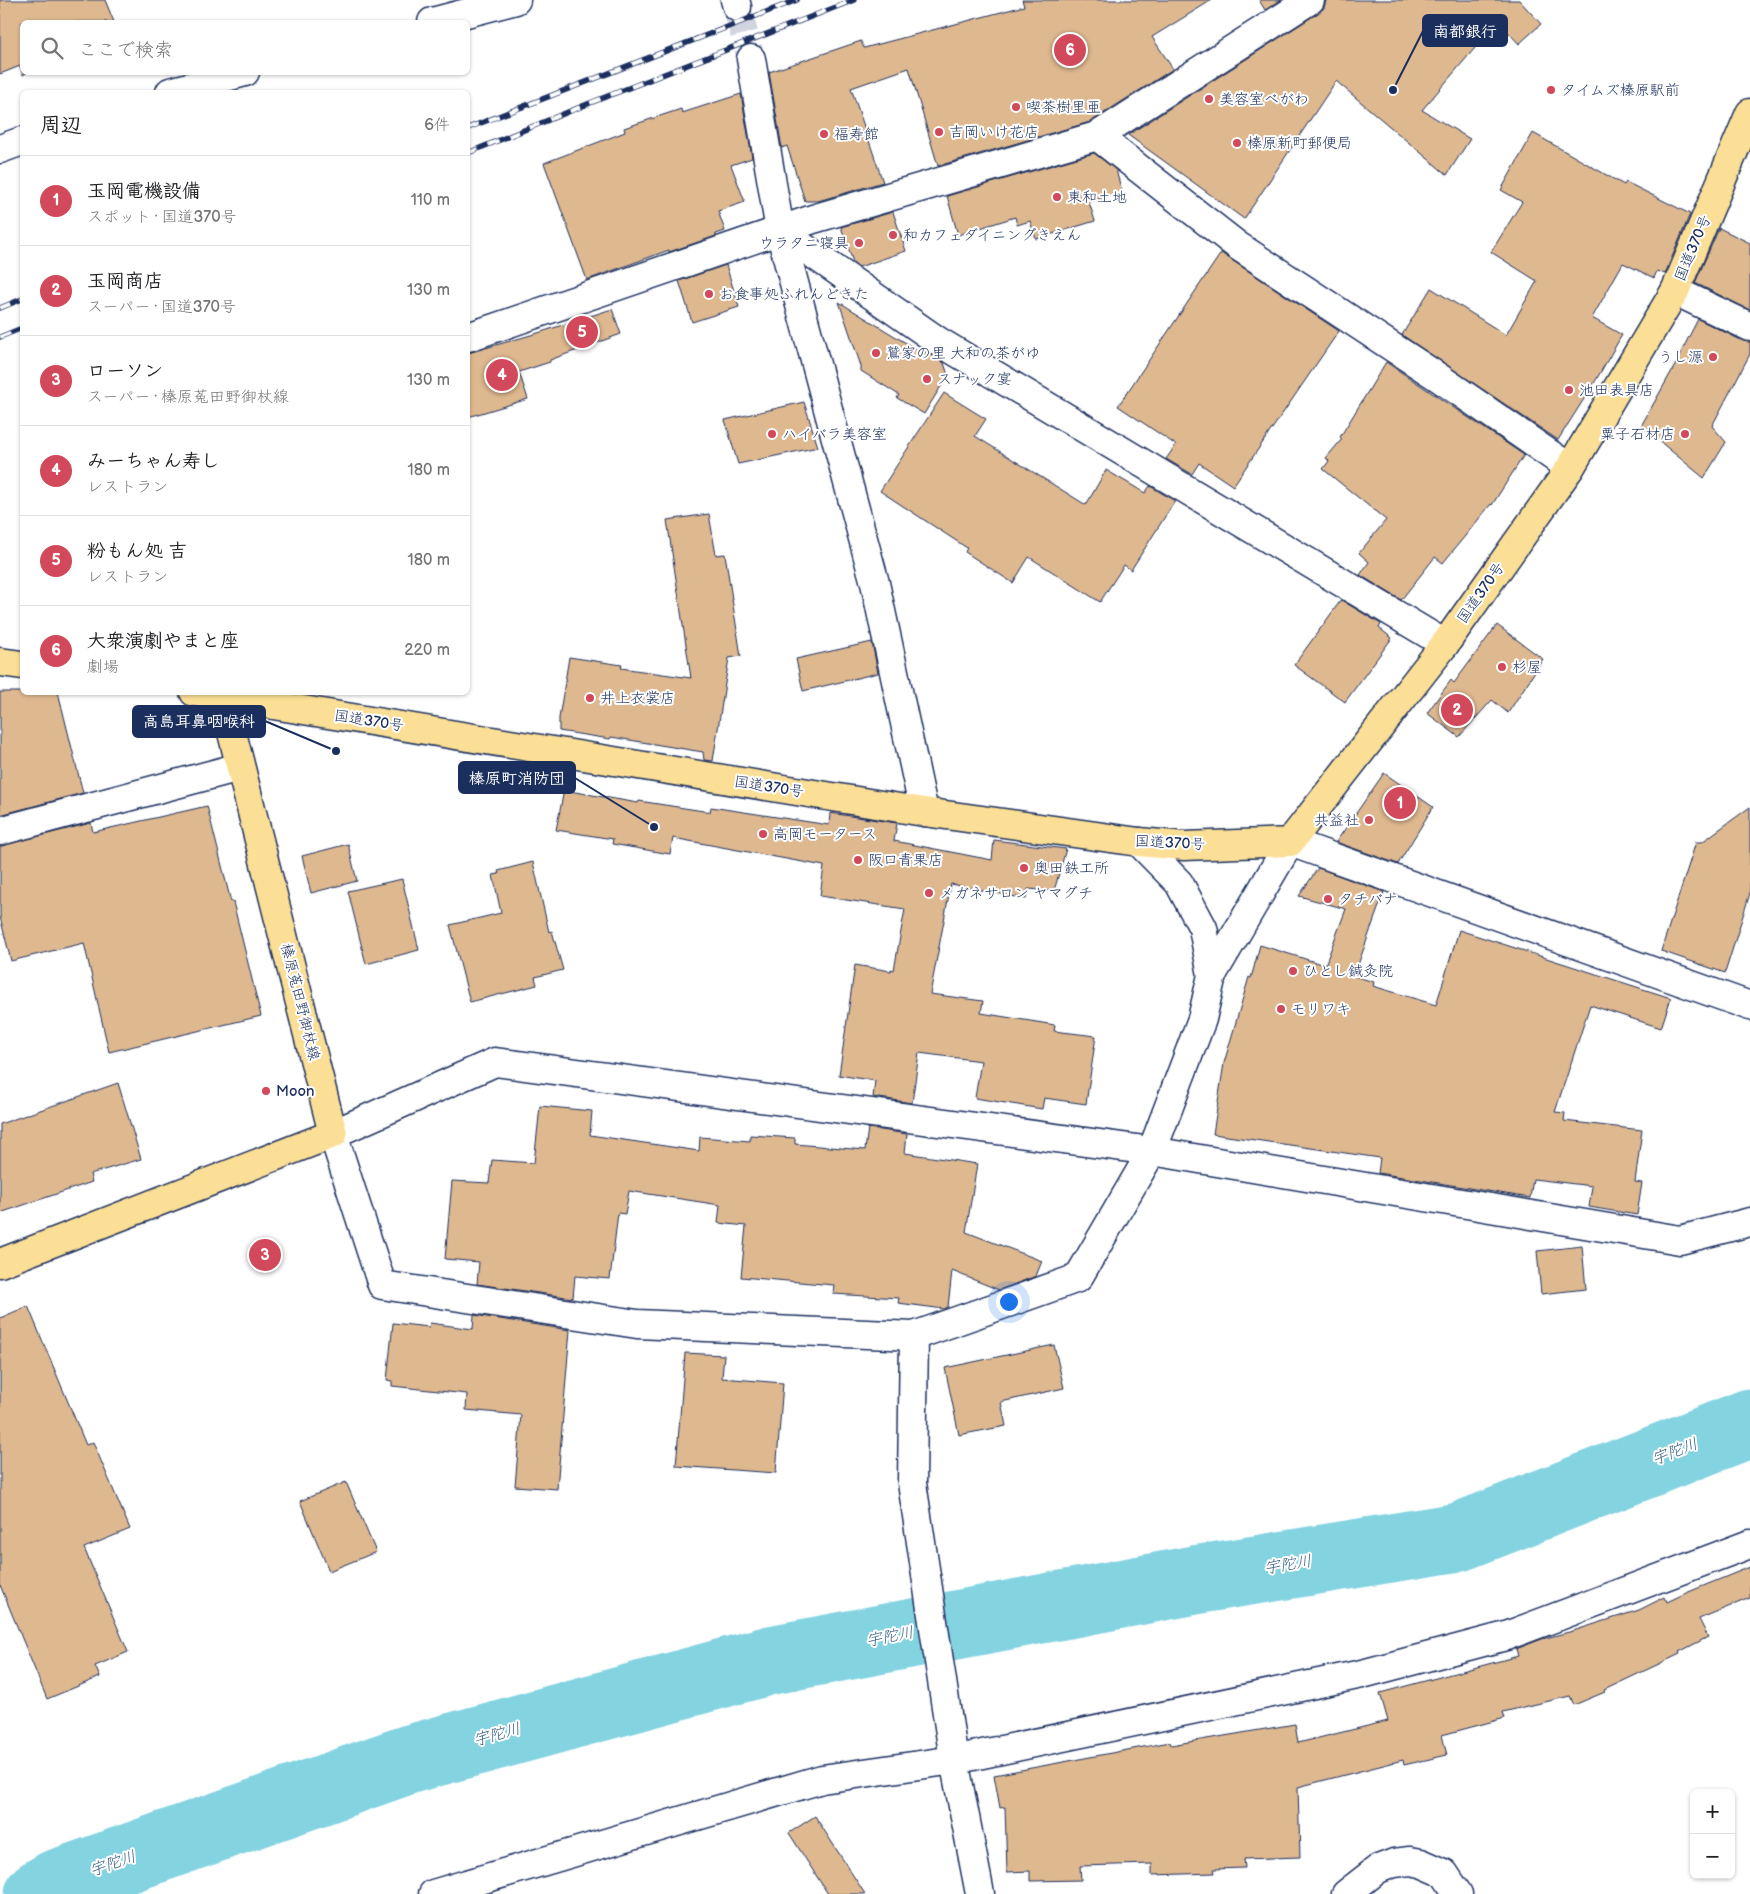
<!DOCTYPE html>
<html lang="ja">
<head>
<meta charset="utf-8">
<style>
	:root { --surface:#fff; --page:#f6f6f6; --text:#202124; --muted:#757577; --line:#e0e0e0; --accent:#d1495b }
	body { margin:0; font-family:"Balsamiq Sans","Klee One",sans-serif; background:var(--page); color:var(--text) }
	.controls { position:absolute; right:15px; bottom:15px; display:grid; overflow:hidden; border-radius:8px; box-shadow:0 1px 4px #0004 }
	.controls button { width:45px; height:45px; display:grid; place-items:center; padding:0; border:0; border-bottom:1px solid var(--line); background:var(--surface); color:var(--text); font:25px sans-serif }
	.you { position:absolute; left:1008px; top:1301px; width:18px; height:18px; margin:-12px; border:4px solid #fff; border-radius:50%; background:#1a73e8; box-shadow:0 0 0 8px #1a73e833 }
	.badge { display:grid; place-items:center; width:32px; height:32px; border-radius:50%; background:var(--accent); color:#fff; font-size:16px; font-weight:700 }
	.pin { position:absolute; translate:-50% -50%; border:2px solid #fff; box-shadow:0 1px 5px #0006 }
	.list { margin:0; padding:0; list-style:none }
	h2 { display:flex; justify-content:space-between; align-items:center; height:65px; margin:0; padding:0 20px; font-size:21px }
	h2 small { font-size:16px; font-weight:400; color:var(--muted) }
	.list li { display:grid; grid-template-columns:32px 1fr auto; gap:15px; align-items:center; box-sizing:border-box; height:90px; padding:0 20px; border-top:1px solid var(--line) }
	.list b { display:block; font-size:19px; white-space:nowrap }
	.list p { margin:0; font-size:16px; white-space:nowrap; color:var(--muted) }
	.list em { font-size:16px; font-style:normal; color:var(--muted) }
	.icon { flex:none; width:28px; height:28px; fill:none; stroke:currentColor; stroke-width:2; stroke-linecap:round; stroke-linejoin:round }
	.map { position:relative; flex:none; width:1750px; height:1894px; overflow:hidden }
	.search { position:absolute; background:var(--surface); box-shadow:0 1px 4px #0004; left:20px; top:20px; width:450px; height:55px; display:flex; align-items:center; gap:12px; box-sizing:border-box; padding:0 18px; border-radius:8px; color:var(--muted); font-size:19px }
	.panel { position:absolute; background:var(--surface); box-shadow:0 1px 4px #0004; left:20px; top:90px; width:450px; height:605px; border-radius:8px }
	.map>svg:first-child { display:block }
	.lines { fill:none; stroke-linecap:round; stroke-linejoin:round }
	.river { stroke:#84d3e1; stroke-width:69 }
	.building { fill:#deb88f; stroke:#1b2f5e }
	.minor-tunnel { stroke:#d1d5df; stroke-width:28; stroke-dasharray:28 14; stroke-linecap:butt }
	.minor-casing { stroke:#1b2f5e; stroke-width:31 }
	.tertiary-casing { stroke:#1b2f5e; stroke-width:31 }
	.primary-casing { stroke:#1b2f5e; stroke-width:31 }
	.trunk-casing { stroke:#1b2f5e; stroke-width:31 }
	.minor { stroke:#fff; stroke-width:28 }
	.tertiary { stroke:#fff; stroke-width:28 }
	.primary { stroke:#fbdf96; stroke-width:28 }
	.trunk { stroke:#fbdf96; stroke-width:28 }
	.rail-casing { stroke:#1b2f5e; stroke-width:5.5 }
	.rail { stroke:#fff; stroke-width:4; stroke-dasharray:11; stroke-linecap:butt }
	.poi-dot { fill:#d1495b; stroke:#fff; stroke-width:2 }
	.labels { text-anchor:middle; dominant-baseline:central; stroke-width:4; stroke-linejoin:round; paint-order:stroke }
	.poi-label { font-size:15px; fill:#1b2f5e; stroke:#fff; text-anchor:start }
	.street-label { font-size:15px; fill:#1b2f5e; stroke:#fff }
	.water-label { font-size:16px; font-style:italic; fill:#3a6085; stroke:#fff }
	.leader { fill:none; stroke:#1b2f5e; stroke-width:2 }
	.callout-dot { fill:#1b2f5e; stroke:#fff; stroke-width:2 }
	.callout { fill:#1b2f5e; stroke:#1b2f5e; stroke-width:2 }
	.callout-label { font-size:16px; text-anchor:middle; font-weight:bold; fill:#fff }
</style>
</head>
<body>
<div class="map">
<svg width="1750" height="1894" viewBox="0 0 1750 1894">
	<rect width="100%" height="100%" fill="#fff"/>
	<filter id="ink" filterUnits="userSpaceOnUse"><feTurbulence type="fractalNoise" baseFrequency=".02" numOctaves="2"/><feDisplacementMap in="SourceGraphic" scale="10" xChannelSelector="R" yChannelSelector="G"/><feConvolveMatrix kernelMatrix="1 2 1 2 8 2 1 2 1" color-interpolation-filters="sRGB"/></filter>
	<g filter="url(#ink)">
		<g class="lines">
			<path class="river" d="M39 1894 56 1884 410 1759 771 1660 1200 1579 1459 1537 1750 1423"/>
		</g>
		<g class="building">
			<path d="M0 0H105L114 22H22V72H28L23 75 20 66 0 74Z"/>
			<path d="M1022 0H1212L1152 37 1173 69 1101 115 1099 114 1100 116 1090 122 938 166 909 68 851 88 883 182 818 201H805L787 146 782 148 769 72 861 41 864 48 1024 6Z"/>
			<path d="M1259 0H1281L1265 10Z"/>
			<path d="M1326 0H1519L1541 24 1519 44 1498 21 1422 110 1470 139 1447 175 1336 81 1244 219 1128 135 1318 13 1324 8Z"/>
			<path d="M741 94 752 158 731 165 745 202 718 211 725 231 716 234V236L669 252V250L587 280 544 163 625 132 624 128 681 109 682 113Z"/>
			<path d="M1533 133 1624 185 1626 182 1690 214 1665 274 1657 271 1654 278 1623 263 1592 318 1622 335 1596 380 1558 440 1402 335 1431 288 1506 335 1537 281 1491 252 1522 202 1501 190Z"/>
			<path d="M1094 153 1116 170 1122 192 1089 202 1095 221 1036 239 1030 221 1017 225 1015 217 958 235 947 196Z"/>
			<path d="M893 212 906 251 859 267 853 262 841 227Z"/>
			<path d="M1719 228 1750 243V310L1695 283Z"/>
			<path d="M1221 253 1339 331 1233 486 1199 463 1192 474 1166 459 1176 445 1118 406Z"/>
			<path d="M726 265 739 307 692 322 679 281Z"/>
			<path d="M839 302 924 354 926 351 944 363 948 375 924 414 897 398 899 395 861 371V366Z"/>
			<path d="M612 309 621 334 550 360V362L519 372 528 399 468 417V353L538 333Z"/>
			<path d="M1698 319 1743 341 1750 342V354L1712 426 1726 442 1704 478 1641 426 1678 360H1677Z"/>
			<path d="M1386 362 1524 455 1492 505 1491 504 1443 563 1435 557 1401 600 1360 575 1369 562 1359 553 1386 520 1323 469 1329 461 1326 458 1342 439 1340 437Z"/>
			<path d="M944 393 986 419 975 436 1086 505 1106 470 1145 493 1150 486 1175 501 1131 570 1124 565 1100 602 1029 557 1013 583 965 552 967 548 880 491Z"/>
			<path d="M804 402 818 447 738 464 725 420Z"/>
			<path d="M709 514 716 555 725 554 741 656 729 658 713 761 704 760 703 752 611 737 610 739 559 731V718L569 657 622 665 621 668 691 678 667 520Z"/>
			<path d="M1341 600 1381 624 1379 628 1392 638 1345 702 1294 665Z"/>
			<path d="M1497 625 1543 659 1508 713 1492 700 1459 737 1427 713 1451 680 1454 683Z"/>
			<path d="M872 642 878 673 803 691 796 659Z"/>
			<path d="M0 692H58L83 793 0 815Z"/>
			<path d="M1384 773 1433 807 1398 864 1336 842Z"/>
			<path d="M564 790 638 803 639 801 710 812 711 807 829 825 830 813 897 823 894 841 992 860 994 840 1066 849 1054 891 1028 889 1026 899 951 884 930 994 983 1001 981 1013 1055 1025 1054 1031 1096 1036 1086 1104 1044 1098 1042 1109 975 1098 981 1061 919 1053 912 1103 873 1097 875 1081 839 1075 855 965 891 971V969L894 970 905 909 820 896 824 866 673 838 670 854 612 844 613 839 556 830Z"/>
			<path d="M207 806 231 902H233L261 1016 109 1052 84 943 11 961 0 917V846L91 823 93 832Z"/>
			<path d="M1750 807V893L1725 973 1661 951 1696 842H1702Z"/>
			<path d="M348 844 357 881 311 893 302 856Z"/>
			<path d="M533 862 549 932 552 931 563 970 535 977 537 985 470 1002 450 925 501 913 493 875 499 874 498 871Z"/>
			<path d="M1318 868 1384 892 1354 976 1374 982 1373 986 1436 1005 1459 930 1671 998 1661 1028 1590 1005 1555 1112 1565 1113 1564 1121 1642 1130 1635 1182 1642 1183 1637 1215 1589 1207 1592 1186 1533 1179 1530 1198 1378 1173 1380 1158 1213 1134 1224 1063 1249 977 1251 978 1260 945 1325 965 1346 909 1299 896Z"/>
			<path d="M402 879 419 950 366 964 348 891Z"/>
			<path d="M118 1083 141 1159 90 1174 92 1182 0 1213V1124Z"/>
			<path d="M540 1106 592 1111 590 1135 699 1151 700 1137 750 1141V1135L795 1138V1144L865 1150 868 1128 907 1134 905 1153 977 1164 966 1232 1042 1261 1036 1276 999 1290 952 1271 948 1307 944 1309 898 1303 899 1298 833 1294 834 1285 741 1277 746 1226 718 1223 720 1205 629 1191 625 1214 618 1213 610 1279 575 1276 573 1298 477 1284 479 1262 445 1259 452 1181 489 1183 492 1160 534 1163Z"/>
			<path d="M1582 1246 1586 1289 1541 1294 1537 1251Z"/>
			<path d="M28 1306 86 1445 93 1442 130 1529 84 1548 128 1652 95 1666 100 1677 47 1699 0 1585V1318Z"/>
			<path d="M474 1315 570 1330 557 1489 515 1486 521 1415 466 1410 467 1394 392 1386V1381L387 1380 393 1323 429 1327 430 1323 473 1329Z"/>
			<path d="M1054 1345 1064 1388 1001 1402 1006 1426 959 1435 945 1368Z"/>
			<path d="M685 1353 724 1355 722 1378 783 1383 776 1473 676 1466Z"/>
			<path d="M346 1482 376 1552 329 1571 300 1501Z"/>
			<path d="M1750 1567V1598L1699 1619 1708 1637 1679 1652 1680 1654 1604 1690 1605 1692 1574 1705 1570 1696 1503 1712 1505 1718 1442 1735 1447 1755 1404 1765 1403 1760 1298 1787 1300 1857 1244 1859 1245 1868 1214 1869 1215 1873 1152 1875V1864L1080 1866 1081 1880 1030 1881V1871L1007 1872 1005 1807 1000 1808 994 1775 1170 1742 1171 1745 1295 1724 1298 1743 1388 1721 1380 1693 1518 1656 1516 1649 1542 1639 1573 1631 1639 1610 1665 1597 1667 1602 1686 1593Z"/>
			<path d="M815 1816 865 1894H828L789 1833Z"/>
		</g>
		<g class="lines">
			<path class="minor-tunnel" d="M737 7 751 59"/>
			<defs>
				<g id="minor">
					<path d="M735 0 737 7"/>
					<path d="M751 59 780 231 875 583 924 812"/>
					<path d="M1097 136 1238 246 1438 377 1570 468"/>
					<path d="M780 231 938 341 1445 644"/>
					<path d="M1675 291 1750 327"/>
					<path d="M468 337 813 219 1097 136 1310 0"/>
					<path d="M0 831 240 767"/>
					<path d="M1139 842 1179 883 1203 928 1212 975"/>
					<path d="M1750 1006 1290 842 1212 975 1202 1019 1152 1151 1078 1278 914 1336 637 1324 382 1285 333 1134 495 1062 1152 1151 1680 1240 1750 1222"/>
					<path d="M914 1336 912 1483 954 1760 980 1894"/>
					<path d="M433 1894 822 1779 954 1760 1362 1674 1506 1636 1750 1544"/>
					<path d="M1346 1894 1378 1869 1394 1863 1410 1861 1421 1863 1444 1873 1458 1894"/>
				</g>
				<g id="tertiary">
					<path d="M432 22 516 0"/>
					<path d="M170 92 245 72"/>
					<path d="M0 149 22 141"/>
				</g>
				<path id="primary" d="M0 1263 333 1134 223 697"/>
				<g id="trunk">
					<path d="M0 662 22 665"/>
					<path d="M194 692 924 812 1139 842 1184 846 1290 842 1445 644 1570 468 1675 291 1750 113"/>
				</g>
			</defs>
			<use href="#minor" class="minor-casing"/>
			<use href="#tertiary" class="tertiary-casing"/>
			<use href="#primary" class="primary-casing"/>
			<use href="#trunk" class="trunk-casing"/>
			<use href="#minor" class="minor"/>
			<use href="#tertiary" class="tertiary"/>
			<use href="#primary" class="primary"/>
			<use href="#trunk" class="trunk"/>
			<defs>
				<g id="rail">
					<path d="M468 128 797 0"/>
					<path d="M468 153 590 103 854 0"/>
					<path d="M0 308 22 299"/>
					<path d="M0 337 22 328"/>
				</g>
			</defs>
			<use href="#rail" class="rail-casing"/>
			<use href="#rail" class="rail"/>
		</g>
	</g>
	<g class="poi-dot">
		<circle cx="1551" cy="90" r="5"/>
		<circle cx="1209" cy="99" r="5"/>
		<circle cx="1016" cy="107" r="5"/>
		<circle cx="939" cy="132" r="5"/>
		<circle cx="824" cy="134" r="5"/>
		<circle cx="1237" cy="143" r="5"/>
		<circle cx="1057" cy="197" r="5"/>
		<circle cx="893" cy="235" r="5"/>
		<circle cx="859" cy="243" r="5"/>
		<circle cx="709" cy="294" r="5"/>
		<circle cx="876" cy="353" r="5"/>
		<circle cx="1713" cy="357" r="5"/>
		<circle cx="927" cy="379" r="5"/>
		<circle cx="1569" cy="390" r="5"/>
		<circle cx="772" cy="434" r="5"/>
		<circle cx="1685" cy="434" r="5"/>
		<circle cx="1502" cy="667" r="5"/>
		<circle cx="590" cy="698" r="5"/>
		<circle cx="1369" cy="820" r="5"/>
		<circle cx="763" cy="834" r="5"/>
		<circle cx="858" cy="860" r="5"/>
		<circle cx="1024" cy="868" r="5"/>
		<circle cx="929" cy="893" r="5"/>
		<circle cx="1328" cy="899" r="5"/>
		<circle cx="1293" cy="971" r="5"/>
		<circle cx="1281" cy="1009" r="5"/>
		<circle cx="266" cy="1091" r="5"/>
	</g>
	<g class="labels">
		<g class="poi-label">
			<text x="1561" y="90">タイムズ榛原駅前</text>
			<text x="1219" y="99">美容室べがわ</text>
			<text x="1026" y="107">喫茶樹里亜</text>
			<text x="949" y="132">吉岡いけ花店</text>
			<text x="834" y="134">福寿館</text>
			<text x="1247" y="143">榛原新町郵便局</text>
			<text x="1067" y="197">東和土地</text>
			<text x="903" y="235">和カフェダイニングきえん</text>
			<text x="849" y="243" text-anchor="end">ウラタニ寝具</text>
			<text x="719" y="294">お食事処ふれんどきた</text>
			<text x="886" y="353">鷲家の里 大和の茶がゆ</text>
			<text x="1703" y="357" text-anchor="end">うし源</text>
			<text x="937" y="379">スナック宴</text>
			<text x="1579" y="390">池田表具店</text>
			<text x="782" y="434">ハイバラ美容室</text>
			<text x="1675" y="434" text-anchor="end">粟子石材店</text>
			<text x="1512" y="667">杉屋</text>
			<text x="600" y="698">井上衣裳店</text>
			<text x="1359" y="820" text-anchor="end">共益社</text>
			<text x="773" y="834">高岡モータース</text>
			<text x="868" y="860">阪口青果店</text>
			<text x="1034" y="868">奥田鉄工所</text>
			<text x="939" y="893">メガネサロン ヤマグチ</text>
			<text x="1338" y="899">タチバナ</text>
			<text x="1303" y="971">ひとし鍼灸院</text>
			<text x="1291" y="1009">モリワキ</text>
			<text x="276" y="1091">Moon</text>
		</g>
		<g class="street-label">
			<text transform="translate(1693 248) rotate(-67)">国道370号</text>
			<text transform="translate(1481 593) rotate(-55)">国道370号</text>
			<text transform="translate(369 721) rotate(9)">国道370号</text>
			<text transform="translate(769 787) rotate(9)">国道370号</text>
			<text transform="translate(1170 843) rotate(3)">国道370号</text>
			<text transform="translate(300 1002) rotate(76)">榛原菟田野御杖線</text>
		</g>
		<g class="water-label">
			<text transform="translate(1675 1452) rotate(-21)">宇陀川</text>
			<text transform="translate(1288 1565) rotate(-9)">宇陀川</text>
			<text transform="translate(890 1637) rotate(-11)">宇陀川</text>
			<text transform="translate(497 1735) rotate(-15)">宇陀川</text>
			<text transform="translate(113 1864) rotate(-19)">宇陀川</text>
		</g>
	</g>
	<path class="leader" d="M1393 90L1423 31M336 751L265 721M654 827L575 778"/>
	<g class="callout-dot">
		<circle cx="1393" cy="90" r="5"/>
		<circle cx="336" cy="751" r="5"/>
		<circle cx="654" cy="827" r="5"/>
	</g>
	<g class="callout">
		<rect x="1423" y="15" width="84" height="31" rx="5"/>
		<rect x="133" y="706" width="132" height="31" rx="5"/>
		<rect x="459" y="762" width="116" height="31" rx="5"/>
	</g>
	<g class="callout-label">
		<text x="1465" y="37">南都銀行</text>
		<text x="199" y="727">高島耳鼻咽喉科</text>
		<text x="517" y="784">榛原町消防団</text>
	</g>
</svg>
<div class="controls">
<button>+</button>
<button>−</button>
</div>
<div class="you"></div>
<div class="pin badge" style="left:1400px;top:803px">1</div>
<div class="pin badge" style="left:1457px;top:710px">2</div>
<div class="pin badge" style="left:265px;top:1255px">3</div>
<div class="pin badge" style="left:502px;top:375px">4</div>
<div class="pin badge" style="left:582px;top:332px">5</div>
<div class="pin badge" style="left:1070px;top:50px">6</div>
<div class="search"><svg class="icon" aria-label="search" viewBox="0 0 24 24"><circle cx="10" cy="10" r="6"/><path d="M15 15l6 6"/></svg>ここで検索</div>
<section class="panel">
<h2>周辺<small>6件</small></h2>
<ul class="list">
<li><span class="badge">1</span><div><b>玉岡電機設備</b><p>スポット · 国道370号</p></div><em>110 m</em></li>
<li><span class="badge">2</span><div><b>玉岡商店</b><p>スーパー · 国道370号</p></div><em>130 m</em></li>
<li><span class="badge">3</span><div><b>ローソン</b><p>スーパー · 榛原菟田野御杖線</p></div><em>130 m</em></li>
<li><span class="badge">4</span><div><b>みーちゃん寿し</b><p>レストラン</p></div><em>180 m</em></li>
<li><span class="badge">5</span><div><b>粉もん処 吉</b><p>レストラン</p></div><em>180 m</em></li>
<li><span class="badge">6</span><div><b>大衆演劇やまと座</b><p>劇場</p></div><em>220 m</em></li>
</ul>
</section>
</div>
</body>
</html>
